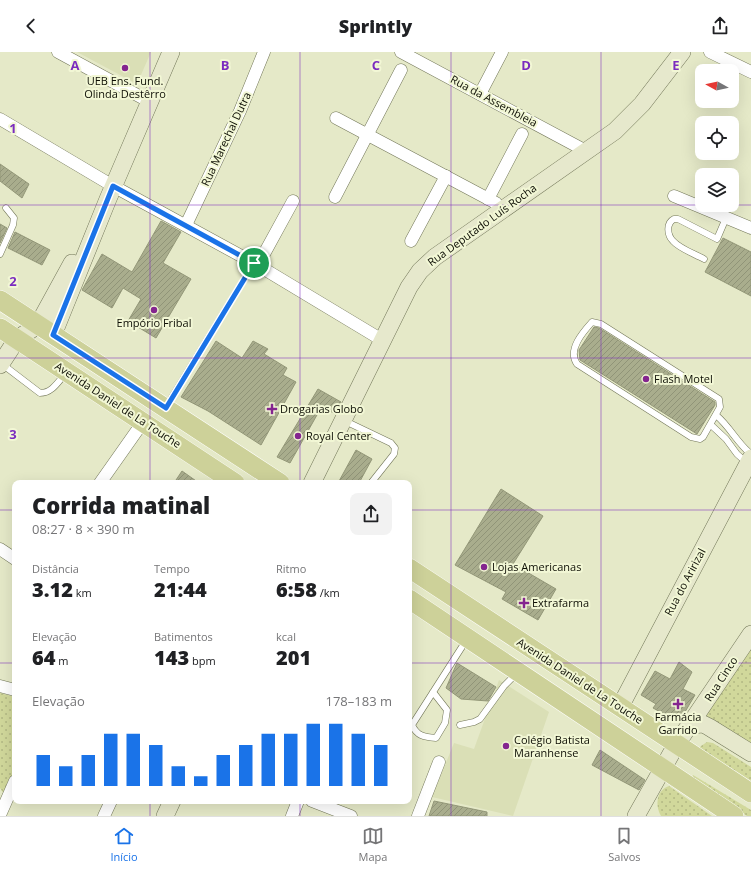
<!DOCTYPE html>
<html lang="pt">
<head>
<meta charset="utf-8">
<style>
  :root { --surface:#fff; --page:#f2f2f2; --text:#202124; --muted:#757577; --line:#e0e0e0; --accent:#1a73e8 }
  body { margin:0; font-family:"Open Sans",sans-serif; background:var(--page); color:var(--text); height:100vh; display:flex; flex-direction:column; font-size:15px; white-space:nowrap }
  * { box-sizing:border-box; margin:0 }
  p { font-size:13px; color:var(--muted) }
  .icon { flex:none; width:22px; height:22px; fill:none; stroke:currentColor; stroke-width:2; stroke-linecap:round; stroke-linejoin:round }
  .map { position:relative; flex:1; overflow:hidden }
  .details { position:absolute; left:12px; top:428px; width:400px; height:324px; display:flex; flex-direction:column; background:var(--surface); border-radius:8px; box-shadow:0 4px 16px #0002 }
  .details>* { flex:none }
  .needle { width:26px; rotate:278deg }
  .controls { position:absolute; left:695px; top:12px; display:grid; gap:8px }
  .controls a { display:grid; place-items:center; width:44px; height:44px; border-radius:8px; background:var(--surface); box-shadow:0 4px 16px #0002; font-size:20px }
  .pin { position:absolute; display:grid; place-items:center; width:34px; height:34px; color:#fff; margin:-17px; border:2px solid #fff; border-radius:50%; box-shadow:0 1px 4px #0007 }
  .round { display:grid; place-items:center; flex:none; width:42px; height:42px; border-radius:8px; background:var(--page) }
  .headline { display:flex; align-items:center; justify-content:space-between; height:68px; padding:0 20px }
  h1 { font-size:22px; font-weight:800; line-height:30px }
  .figures { display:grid; grid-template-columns:repeat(3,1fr); gap:6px; height:68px; padding:4px 20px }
  .figures div { display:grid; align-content:center }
  .figures b { font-size:20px; font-weight:800 }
  .figures small { font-size:11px; font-weight:400 }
  .figures p { font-size:11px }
  .chart { height:112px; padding:8px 20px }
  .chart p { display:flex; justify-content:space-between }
  .chart svg { width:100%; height:72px; margin-top:4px; stroke:var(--accent); stroke-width:6 }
  header { display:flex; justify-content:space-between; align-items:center; height:52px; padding:0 20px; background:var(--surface); font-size:18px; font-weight:800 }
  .dock { display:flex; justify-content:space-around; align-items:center; height:56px; border-top:1px solid var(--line); background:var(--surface); font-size:11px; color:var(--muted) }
  .dock a { display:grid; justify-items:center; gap:2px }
  .dock .active { color:var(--accent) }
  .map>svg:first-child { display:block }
  .built { fill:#dadfb6 }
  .grass { fill:url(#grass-dots) }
  .building { fill:url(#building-hatch); stroke:#939778 }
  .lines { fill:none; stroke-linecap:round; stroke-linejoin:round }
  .lane-casing { stroke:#727658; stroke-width:7 }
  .street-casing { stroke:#727658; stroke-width:13 }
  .secondary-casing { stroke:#727658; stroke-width:18 }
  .primary-casing { stroke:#fff; stroke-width:20 }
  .lane { stroke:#fff; stroke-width:6 }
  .street { stroke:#fff; stroke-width:12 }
  .secondary { stroke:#e6e8cc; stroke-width:17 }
  .primary { stroke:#cdd199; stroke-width:19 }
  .route-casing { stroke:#fff; stroke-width:8 }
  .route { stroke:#1a73e8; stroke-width:5 }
  .grid { fill:none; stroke:#7b2cbf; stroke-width:1; stroke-opacity:0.55 }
  .poi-dot { fill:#84258f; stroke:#f2f7d5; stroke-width:1.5 }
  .labels { text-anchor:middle; stroke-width:4; stroke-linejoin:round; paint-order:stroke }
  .poi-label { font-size:11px; fill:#0e0f05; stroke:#f2f7d5; text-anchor:start }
  .street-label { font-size:11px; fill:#0e0f05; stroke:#f2f7d5 }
  .grid-label { font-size:13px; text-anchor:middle; font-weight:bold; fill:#7b2cbf; stroke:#f2f7d5; stroke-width:4; stroke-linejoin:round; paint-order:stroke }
</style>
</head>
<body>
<header><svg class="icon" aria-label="back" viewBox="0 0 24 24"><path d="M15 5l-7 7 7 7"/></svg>Sprintly<svg class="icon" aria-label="share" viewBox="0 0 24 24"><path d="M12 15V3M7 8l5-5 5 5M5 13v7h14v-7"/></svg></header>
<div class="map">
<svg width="751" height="764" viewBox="0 0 751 764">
  <defs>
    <pattern id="grass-dots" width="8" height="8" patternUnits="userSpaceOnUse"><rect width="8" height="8" fill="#d1d89b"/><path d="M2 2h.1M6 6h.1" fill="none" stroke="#b2b884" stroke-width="1.8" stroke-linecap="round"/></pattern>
    <pattern id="building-hatch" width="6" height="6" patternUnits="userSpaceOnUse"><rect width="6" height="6" fill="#a9ad8d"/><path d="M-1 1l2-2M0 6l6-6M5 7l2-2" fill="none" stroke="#909478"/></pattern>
  </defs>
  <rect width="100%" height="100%" fill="#e5e9c8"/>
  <g class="built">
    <path d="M77 0H151L137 32Z"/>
    <path d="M499 628 549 660 513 764 432 745 454 691 474 697Z"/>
  </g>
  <g class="grass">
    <path d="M751 590V694L705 664Z"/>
    <path d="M0 641 15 645V717L4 742 0 736Z"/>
    <path d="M707 690 713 691 751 715V731L698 698 701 694Z"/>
    <path d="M693 723 751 758V764H747L694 729 692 725Z"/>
    <path d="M669 734 712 764H661C655 754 656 738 669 734Z"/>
  </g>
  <g class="building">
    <path d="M0 112 29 132 22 146 0 129Z"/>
    <path d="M161 169 181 180 163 211 191 227 156 286 128 269 141 247 123 236 112 256 82 238 102 202 132 220Z"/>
    <path d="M0 172 7 176 0 191Z"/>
    <path d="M15 180 50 198 42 213 8 196Z"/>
    <path d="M723 186 751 200V244L705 220Z"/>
    <path d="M594 275 599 276 715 350V353L697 382 580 308 579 298Z"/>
    <path d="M216 289 242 306 253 289 268 297 264 302 287 316 283 323 296 330 261 393 208 359 181 345Z"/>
    <path d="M318 337 341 350 335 362 322 354 290 411 277 405Z"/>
    <path d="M356 398 372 407 359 431H338Z"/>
    <path d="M182 419 199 431H174Z"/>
    <path d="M501 437 543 464 513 512 556 537 538 568 502 547 506 540 455 513Z"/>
    <path d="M679 610 692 620 683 637 695 643 679 670 653 656 656 652 641 643 655 619 670 627Z"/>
    <path d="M457 611 496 635 488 649 461 647 446 636Z"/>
    <path d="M600 698 645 728 639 738 592 713Z"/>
    <path d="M434 749 487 760V764H429Z"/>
  </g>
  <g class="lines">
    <g class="lane-casing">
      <g id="lane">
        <path d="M0 202 13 173 14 166 6 156"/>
        <path d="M704 207C695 202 680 197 673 189 667 183 666 171 674 167H678L717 187 726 166"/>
        <path d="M592 270 601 272 719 347 720 355 703 385 700 387 691 385 577 312C567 298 583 280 592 270Z"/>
        <path d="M2 312 40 341C52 341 58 330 65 322"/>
        <path d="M166 355 254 211"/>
        <path d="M717 364C730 375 738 392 751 402"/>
        <path d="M345 369 391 391 395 396 394 402 371 431"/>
        <path d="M711 373 726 387 737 402 747 411"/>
        <path d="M433 640 447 658 445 671 436 686C424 685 417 684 412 673L467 587"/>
        <path d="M460 673 474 670 480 667 504 634 517 621"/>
      </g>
    </g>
    <g class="street-casing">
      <g id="street">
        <path d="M58 0 150 50"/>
        <path d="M401 0 586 99"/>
        <path d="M710 0 751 20"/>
        <path d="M480 42 502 0"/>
        <path d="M336 66 496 151 500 157"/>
        <path d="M0 67 113 134 254 211 382 288"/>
        <path d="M674 144 751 176"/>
        <path d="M335 145 401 18"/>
        <path d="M488 147 522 82"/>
        <path d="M186 173 240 59 264 0"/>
        <path d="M411 189 446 124"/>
        <path d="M258 213 293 149"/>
        <path d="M100 431 143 370"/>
        <path d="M0 497 15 507"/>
        <path d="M0 634 15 638"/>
        <path d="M312 749 351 764"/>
        <path d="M0 763 15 729"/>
        <path d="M104 764 111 749"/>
        <path d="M292 764 298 749"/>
        <path d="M418 764 439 710"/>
      </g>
    </g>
    <g class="secondary-casing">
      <g id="secondary">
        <path d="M53 283 108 147 171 0"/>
        <path d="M0 313 17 287 38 273 72 211"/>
        <path d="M312 431 409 235 420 219 435 205 615 79 642 52 682 0"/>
        <path d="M620 655 751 406"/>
        <path d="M691 673 703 672 709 675 751 701"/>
        <path d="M165 764 172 749"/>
        <path d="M636 764 676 693 751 582"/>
      </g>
    </g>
    <g class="primary-casing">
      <g id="primary">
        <path d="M0 248 280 431"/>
        <path d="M0 276 235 431"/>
        <path d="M409 516 751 741"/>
        <path d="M409 547 734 764"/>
      </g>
    </g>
    <use href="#lane" class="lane"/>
    <use href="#street" class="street"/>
    <use href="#secondary" class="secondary"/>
    <use href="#primary" class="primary"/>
  </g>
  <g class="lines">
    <g class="route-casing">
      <path id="route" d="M113 134 254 211 166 356 53 283Z"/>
    </g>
    <use href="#route" class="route"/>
  </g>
  <path class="grid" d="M150 0V431M300 0V431M451 0V764M601 0V764M0 153H702M732 153H751M0 306H751M0 458H15M409 458H751M0 611H15M409 611H751M150 749V764M300 749V764"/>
  <g class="poi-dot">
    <circle cx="125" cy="16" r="4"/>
    <circle cx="154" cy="258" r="4"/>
    <circle cx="646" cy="327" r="4"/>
    <path d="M270 351h4v4h4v4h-4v4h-4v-4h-4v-4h4z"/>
    <circle cx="298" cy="384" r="4"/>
    <circle cx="484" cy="515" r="4"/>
    <path d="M522 545h4v4h4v4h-4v4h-4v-4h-4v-4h4z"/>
    <path d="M676 646h4v4h4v4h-4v4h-4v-4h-4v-4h4z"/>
    <circle cx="506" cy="694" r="4"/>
  </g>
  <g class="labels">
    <g class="poi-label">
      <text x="125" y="33" text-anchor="middle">UEB Ens. Fund.<tspan x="125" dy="13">Olinda Destêrro</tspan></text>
      <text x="154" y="275" text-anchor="middle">Empório Fribal</text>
      <text x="654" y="331">Flash Motel</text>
      <text x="280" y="361">Drogarias Globo</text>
      <text x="306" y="388">Royal Center</text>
      <text x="492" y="519">Lojas Americanas</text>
      <text x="532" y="555">Extrafarma</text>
      <text x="678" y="669" text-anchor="middle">Farmácia<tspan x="678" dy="13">Garrido</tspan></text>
      <text x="514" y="692">Colégio Batista<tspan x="514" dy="13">Maranhense</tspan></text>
    </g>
    <g class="street-label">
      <text transform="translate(494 49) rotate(28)" y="4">Rua da Assembleia</text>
      <text transform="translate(226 87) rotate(-65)" y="4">Rua Marechal Dutra</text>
      <text transform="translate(482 173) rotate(-36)" y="4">Rua Deputado Luís Rocha</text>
      <text transform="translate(118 353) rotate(33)" y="4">Avenida Daniel de La Touche</text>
      <text transform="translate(685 530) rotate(-62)" y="4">Rua do Aririzal</text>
      <text transform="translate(721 627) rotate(-57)" y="4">Rua Cinco</text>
      <text transform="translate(580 629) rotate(33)" y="4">Avenida Daniel de La Touche</text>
    </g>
  </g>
  <g class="grid-label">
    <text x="75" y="18">A</text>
    <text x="225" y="18">B</text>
    <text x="376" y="18">C</text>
    <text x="526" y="18">D</text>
    <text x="676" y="18">E</text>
    <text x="13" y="81">1</text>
    <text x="13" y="234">2</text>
    <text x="13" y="387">3</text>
  </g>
</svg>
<div class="controls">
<a><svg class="needle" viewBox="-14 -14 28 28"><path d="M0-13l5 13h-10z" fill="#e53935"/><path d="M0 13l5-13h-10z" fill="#757577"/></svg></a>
<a><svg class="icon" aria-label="locate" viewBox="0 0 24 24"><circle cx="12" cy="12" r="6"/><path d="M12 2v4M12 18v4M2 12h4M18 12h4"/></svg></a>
<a><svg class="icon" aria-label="layers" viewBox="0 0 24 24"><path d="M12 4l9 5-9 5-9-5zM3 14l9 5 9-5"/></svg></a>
</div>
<div class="pin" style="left:254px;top:211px;background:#1e9e55"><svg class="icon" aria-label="arrive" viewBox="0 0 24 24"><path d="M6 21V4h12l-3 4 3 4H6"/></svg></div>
<section class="details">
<div class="headline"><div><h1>Corrida matinal</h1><p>08:27 · 8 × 390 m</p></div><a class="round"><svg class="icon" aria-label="share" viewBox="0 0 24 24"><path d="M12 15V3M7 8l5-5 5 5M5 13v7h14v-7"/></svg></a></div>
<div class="figures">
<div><p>Distância</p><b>3.12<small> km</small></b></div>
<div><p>Tempo</p><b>21:44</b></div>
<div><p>Ritmo</p><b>6:58<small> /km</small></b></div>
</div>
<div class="figures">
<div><p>Elevação</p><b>64<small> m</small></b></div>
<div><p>Batimentos</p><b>143<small> bpm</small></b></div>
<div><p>kcal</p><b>201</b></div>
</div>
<div class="chart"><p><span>Elevação</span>178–183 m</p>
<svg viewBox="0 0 160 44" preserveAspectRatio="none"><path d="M5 44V25M15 44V32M25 44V25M35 44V12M45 44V12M55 44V19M65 44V32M75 44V38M85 44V25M95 44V19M105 44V12M115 44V12M125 44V6M135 44V6M145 44V12M155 44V19"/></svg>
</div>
</section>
</div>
<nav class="dock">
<a class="active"><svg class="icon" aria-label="home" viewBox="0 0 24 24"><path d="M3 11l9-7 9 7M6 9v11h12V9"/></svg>Início</a>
<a><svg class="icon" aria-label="map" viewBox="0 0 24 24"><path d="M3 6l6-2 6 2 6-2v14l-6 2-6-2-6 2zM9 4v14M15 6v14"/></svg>Mapa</a>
<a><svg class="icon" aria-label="saved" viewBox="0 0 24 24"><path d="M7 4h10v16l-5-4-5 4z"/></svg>Salvos</a>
</nav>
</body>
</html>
